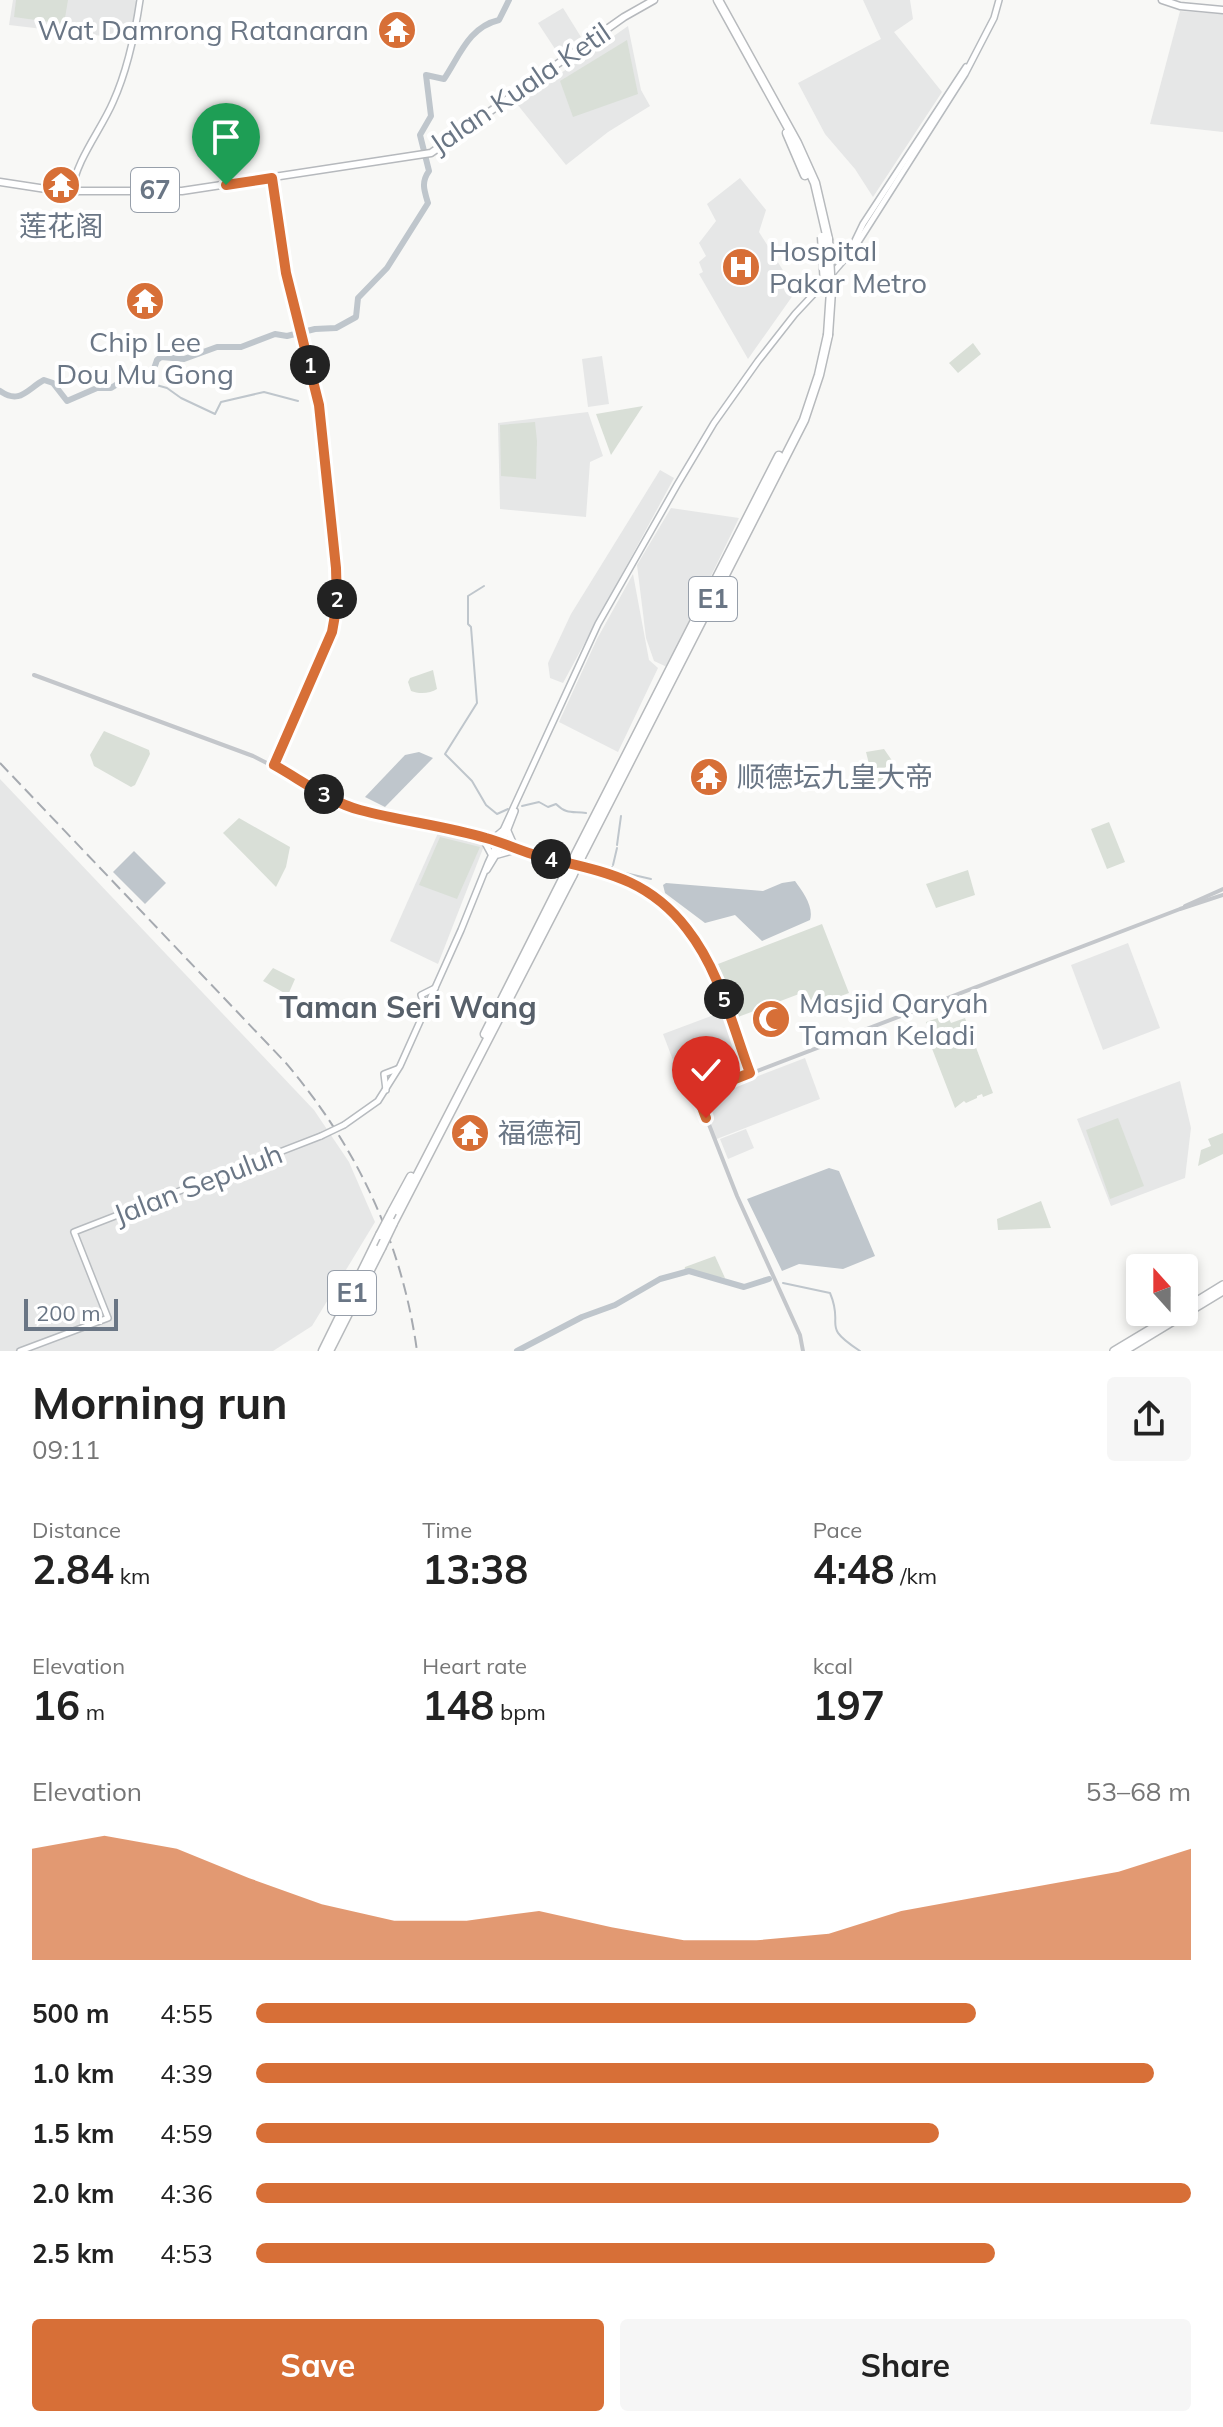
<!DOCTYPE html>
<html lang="en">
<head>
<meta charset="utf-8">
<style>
  :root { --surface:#fff; --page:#f6f6f6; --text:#222; --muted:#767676; --accent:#d76f37 }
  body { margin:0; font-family:Mulish,"Noto Sans SC",sans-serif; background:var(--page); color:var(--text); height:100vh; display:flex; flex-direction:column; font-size:30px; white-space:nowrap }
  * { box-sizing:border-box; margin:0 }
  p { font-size:26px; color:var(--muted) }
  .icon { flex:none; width:44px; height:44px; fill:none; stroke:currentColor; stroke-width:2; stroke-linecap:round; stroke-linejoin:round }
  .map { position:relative; height:1351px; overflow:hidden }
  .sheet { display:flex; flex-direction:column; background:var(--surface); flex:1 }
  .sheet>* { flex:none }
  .needle { width:52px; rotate:339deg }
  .fabs { position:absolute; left:1126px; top:1254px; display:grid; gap:16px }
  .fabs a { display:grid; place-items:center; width:72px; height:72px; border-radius:8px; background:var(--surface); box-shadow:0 4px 12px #0003; font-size:40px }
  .scale { position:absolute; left:24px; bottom:20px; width:94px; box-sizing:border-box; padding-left:8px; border:4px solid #6a7685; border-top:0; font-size:22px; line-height:28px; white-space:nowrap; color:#6a7685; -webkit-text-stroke:6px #fff; paint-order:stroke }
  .pin { position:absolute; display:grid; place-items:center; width:68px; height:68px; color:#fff; margin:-82px -34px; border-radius:50% 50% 50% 0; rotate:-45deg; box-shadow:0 0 8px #0007 }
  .pin .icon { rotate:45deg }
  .km { position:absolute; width:40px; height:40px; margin:-20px; border-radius:50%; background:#222; color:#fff; font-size:22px; line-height:40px; text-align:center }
  .round { display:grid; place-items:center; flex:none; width:84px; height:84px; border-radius:8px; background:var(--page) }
  .summary { display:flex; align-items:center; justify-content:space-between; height:136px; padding:0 32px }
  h1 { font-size:44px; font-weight:700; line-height:60px }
  .stats { display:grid; grid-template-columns:repeat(3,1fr); gap:12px; height:136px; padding:8px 32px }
  .stats div { display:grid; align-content:center }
  .stats b { font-size:40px; font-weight:700 }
  .stats small { font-size:22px; font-weight:400 }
  .stats p { font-size:22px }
  .chart { height:224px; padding:16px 32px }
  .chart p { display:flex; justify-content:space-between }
  .chart svg { width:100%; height:144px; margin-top:8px; fill:var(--accent); opacity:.7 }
  .button { display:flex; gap:16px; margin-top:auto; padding:16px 32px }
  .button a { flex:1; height:92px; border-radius:8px; background:var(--accent); color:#fff; font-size:32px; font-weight:700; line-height:92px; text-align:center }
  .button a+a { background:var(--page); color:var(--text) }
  ul { padding:0 32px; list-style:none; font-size:26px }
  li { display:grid; grid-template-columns:128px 96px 1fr; align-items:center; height:60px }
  li i { height:20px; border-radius:10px; background:var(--accent) }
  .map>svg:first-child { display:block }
  .built { fill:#e6e7e7 }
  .green { fill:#d9dfd7 }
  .water { fill:#bfc6cc }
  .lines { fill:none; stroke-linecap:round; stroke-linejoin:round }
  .stream { stroke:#bfc6cc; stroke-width:2 }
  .river { stroke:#bfc6cc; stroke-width:6 }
  .secondary-casing { stroke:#b7bbbf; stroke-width:8 }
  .primary-casing { stroke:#b6b9bd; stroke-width:9 }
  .trunk-casing { stroke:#b7babd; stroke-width:10 }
  .motorway-casing { stroke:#b7babd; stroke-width:11 }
  .tertiary { stroke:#c4c7cb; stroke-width:4 }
  .secondary { stroke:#fff; stroke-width:5 }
  .primary { stroke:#fff; stroke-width:6 }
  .trunk { stroke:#fff; stroke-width:7 }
  .motorway { stroke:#fff; stroke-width:8 }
  .rail { stroke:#a6aab0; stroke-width:2; stroke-dasharray:12 6; stroke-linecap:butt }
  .secondary-bridge-casing { stroke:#b7bbbf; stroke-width:8; stroke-linecap:butt }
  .motorway-bridge-casing { stroke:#b7babd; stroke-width:11; stroke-linecap:butt }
  .secondary-bridge { stroke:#fff; stroke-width:5 }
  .motorway-bridge { stroke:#fff; stroke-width:8 }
  .route-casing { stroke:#fff; stroke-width:16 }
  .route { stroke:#d76f37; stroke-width:10 }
  .labels { text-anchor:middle; stroke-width:8; stroke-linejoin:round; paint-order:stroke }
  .shield { fill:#fff; stroke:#979faa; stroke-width:2 }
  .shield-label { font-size:26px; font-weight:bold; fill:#6a7685 }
  .poi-label { font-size:28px; fill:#6a7685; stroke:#fff; text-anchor:start }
  .street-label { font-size:28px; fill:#6a7685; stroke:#fff }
  .neighbourhood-label { font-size:30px; font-weight:bold; fill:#57606a; stroke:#fff }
</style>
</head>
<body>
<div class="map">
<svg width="1223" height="1351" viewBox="0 0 1223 1351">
  <rect width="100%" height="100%" fill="#f8f8f6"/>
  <g class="built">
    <path d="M13 0H134L138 1 128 39 9 25Z"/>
    <path d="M863 0H910L913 19 894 32 942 92 873 197 855 169 825 134 798 83 881 39Z"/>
    <path d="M563 8 581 37 557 52 538 23Z"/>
    <path d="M1180 11 1223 14V132L1150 124Z"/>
    <path d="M628 26 641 90 650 106 608 132 566 165 517 104Z"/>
    <path d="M740 178 766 210 759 232 796 291 748 359 699 274 703 272 699 262 706 256 699 243 716 221 707 204Z"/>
    <path d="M602 356 609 404 588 407 582 359Z"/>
    <path d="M588 412 603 456 590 462 586 517 500 509 498 423Z"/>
    <path d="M660 470 674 478 563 683 550 678 548 663 571 614Z"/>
    <path d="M671 508 739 518 667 667 654 661 646 638 637 565Z"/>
    <path d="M633 574 649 660 658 668 618 752 559 722 597 639Z"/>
    <path d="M0 779 314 1110 349 1162 375 1222 312 1326 273 1351H0Z"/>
    <path d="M438 833 484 846 438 964 390 941Z"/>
    <path d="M1128 943 1160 1028 1103 1050 1071 965Z"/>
    <path d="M722 1012 742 1067 684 1089 663 1034Z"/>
    <path d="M805 1058 820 1099 714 1140 698 1099Z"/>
    <path d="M1180 1081 1191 1128 1185 1178 1111 1206 1077 1119Z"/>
    <path d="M746 1129 754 1148 728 1159 720 1139Z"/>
  </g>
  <g class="green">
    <path d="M16 0H68L64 24 14 17Z"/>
    <path d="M627 40 638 94 573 117 560 81Z"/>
    <path d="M973 343 981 354 958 373 949 363Z"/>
    <path d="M643 406 611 455 596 414Z"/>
    <path d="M535 422 537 441 536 479 501 476 500 425Z"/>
    <path d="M433 670 437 689C430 694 418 694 411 691L408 682 410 678Z"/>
    <path d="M104 731 149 750 150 754 135 785 131 787 94 766 90 755Z"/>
    <path d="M884 749 893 762 883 769 885 778 874 784 866 752Z"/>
    <path d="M239 818 290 847 286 867 276 887 223 833Z"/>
    <path d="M1109 822 1125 862 1107 869 1091 829Z"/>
    <path d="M440 837 480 847 457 899 419 885Z"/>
    <path d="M968 870 975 895 936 908 926 884Z"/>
    <path d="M822 924 849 993 805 1009 799 994 738 1017 718 964Z"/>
    <path d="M273 968 295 979 288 995 263 981Z"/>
    <path d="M947 1015 951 1023 965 1018 993 1093 983 1097 982 1094 977 1096V1098L966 1103 964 1101 955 1108 926 1033 929 1031 926 1022Z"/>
    <path d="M1118 1118 1144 1186 1110 1199 1086 1130Z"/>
    <path d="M1223 1133V1154L1198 1166 1201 1150 1211 1146 1208 1139Z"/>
    <path d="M1041 1201 1051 1228 998 1230 997 1219Z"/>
    <path d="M715 1256 725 1278 684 1272 685 1267Z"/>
  </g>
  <g class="water">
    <path d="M419 752 433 758 385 807 365 797 405 755Z"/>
    <path d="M134 851 166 883 145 904 113 872Z"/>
    <path d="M795 881C803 892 814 907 810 920L762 941 735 915 705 923 665 893 663 885 666 883 763 891 782 883Z"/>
    <path d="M829 1168 839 1171 875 1256 843 1269 799 1264 782 1271 747 1199Z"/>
  </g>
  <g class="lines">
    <g class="stream">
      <path d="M149 383 167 388 181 398 215 414 221 402 264 392 298 401"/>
      <path d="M484 586 468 596V624L471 627 477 703 445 754 472 781 486 805 497 814 508 809"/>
      <path d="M522 806 539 802 548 807 556 804C567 815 573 811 586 813"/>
      <path d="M617 845 621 816"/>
      <path d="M613 865 617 848"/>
      <path d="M612 867V870L651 879"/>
      <path d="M783 1283 830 1293C845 1328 819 1324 860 1351"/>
    </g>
    <g class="river">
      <path d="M0 391C20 405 27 389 44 380L53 383 67 401 97 388H111L127 378H135L149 383 157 360 161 357 184 359 217 347H241L275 334 287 336 315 329 336 328 356 317 358 298 387 268 428 203C424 190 421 182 429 171L420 135 431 116 426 75 444 79C460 55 469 27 499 20L509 0"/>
      <path d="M517 1351 582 1317 615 1305 660 1279 689 1271 744 1287 769 1279"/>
    </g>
    <g class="secondary-casing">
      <g id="secondary">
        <path d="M72 191C76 160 101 130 113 102 128 69 135 34 140 0"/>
        <path d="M850 251 863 224 966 67"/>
        <path d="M831 275 855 247 965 74 994 18 999 0"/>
        <path d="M508 831 515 847"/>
        <path d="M486 838 496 836 502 831"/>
        <path d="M484 841 491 854"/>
        <path d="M498 855 512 851"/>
        <path d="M487 870 501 847 515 811"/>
        <path d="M425 1007 421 995 435 988"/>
        <path d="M386 1090 384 1074 397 1069"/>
        <path d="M344 1125 378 1101 400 1066 461 930 488 863 598 624 677 485 714 423 758 361 795 314 824 283"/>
        <path d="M20 1351 108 1318 74 1232 321 1136"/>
      </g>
    </g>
    <g class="primary-casing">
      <g id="primary">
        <path d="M1162 0 1180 6 1223 10"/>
        <path d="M0 182 59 191H182L431 153 624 17 654 0"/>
      </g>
    </g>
    <g class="trunk-casing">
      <g id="trunk">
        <path d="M1184 1309 1223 1285"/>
        <path d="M1114 1351 1179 1312"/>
        <path d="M1124 1351 1223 1291"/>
      </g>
    </g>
    <g class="motorway-casing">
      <g id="motorway">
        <path d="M718 0 797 143 815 183 828 239"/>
        <path d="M787 133 805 175"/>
        <path d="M576 854 779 456"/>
        <path d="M581 857 804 420 819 375 828 335"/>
        <path d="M485 1034 566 873"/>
        <path d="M392 1212 411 1177"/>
        <path d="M393 1223 572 876"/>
        <path d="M323 1351 380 1235"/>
        <path d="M329 1351 381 1248"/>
      </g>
    </g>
    <g class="tertiary">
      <path d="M272 178 286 273 319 405 336 568 337 604 332 632 274 765"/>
      <path d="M34 675 253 756 359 810 480 836 527 852 604 870 632 882 655 898 677 917 704 955 744 1052 750 1073"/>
      <path d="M473 836 522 852"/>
      <path d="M1185 906 1223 889"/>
      <path d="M745 1053 755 1072"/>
      <path d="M803 1351 800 1335 737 1196 697 1094 1180 909 1223 895"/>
    </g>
    <use href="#secondary" class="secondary"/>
    <use href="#primary" class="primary"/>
    <use href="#trunk" class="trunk"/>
    <use href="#motorway" class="motorway"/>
    <path class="rail" d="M0 763 285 1062C356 1145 402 1242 417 1351"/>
    <g class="secondary-bridge-casing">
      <path id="secondary-bridge" d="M321 1136 344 1125"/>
    </g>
    <g class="motorway-bridge-casing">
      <g id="motorway-bridge">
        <path d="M822 237 825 285"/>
        <path d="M828 239 831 291 828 335"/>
        <path d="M566 873 576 854"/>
        <path d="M572 876 581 857"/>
        <path d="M380 1235 392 1212"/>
        <path d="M381 1248 393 1223"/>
      </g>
    </g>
    <use href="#secondary-bridge" class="secondary-bridge"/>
    <use href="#motorway-bridge" class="motorway-bridge"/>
  </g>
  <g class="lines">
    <g class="route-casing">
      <path id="route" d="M226 185 272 178 286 273 319 405 336 568 337 604 332 632 274 765C301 780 330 802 360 810 401 821 445 826 486 838 501 842 516 849 532 854 594 871 644 873 687 929 720 971 732 1025 750 1073L697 1094 706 1118"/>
    </g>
    <use href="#route" class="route"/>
  </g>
  <defs>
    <g id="temple-disc" transform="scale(2)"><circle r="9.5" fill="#d76f37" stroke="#fff"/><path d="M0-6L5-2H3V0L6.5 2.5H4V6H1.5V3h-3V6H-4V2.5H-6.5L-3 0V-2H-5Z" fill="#fff"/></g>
    <g id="hospital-disc" transform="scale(2)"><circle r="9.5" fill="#d76f37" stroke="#fff"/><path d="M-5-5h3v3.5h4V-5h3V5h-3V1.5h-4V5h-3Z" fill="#fff"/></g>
    <g id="mosque-disc" transform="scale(2)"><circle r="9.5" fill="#d76f37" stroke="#fff"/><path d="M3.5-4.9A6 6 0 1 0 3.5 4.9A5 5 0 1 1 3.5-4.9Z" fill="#fff"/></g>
  </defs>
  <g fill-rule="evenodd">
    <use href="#temple-disc" x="397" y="30"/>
    <use href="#temple-disc" x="61" y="185"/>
    <use href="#hospital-disc" x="741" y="267"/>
    <use href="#temple-disc" x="145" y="301"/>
    <use href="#temple-disc" x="709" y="777"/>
    <use href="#mosque-disc" x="771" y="1019"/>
    <use href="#temple-disc" x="470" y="1133"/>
  </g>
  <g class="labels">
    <g class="shield">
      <rect x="131" y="168" width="48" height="44" rx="6"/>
      <rect x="689" y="577" width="48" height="44" rx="6"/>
      <rect x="328" y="1271" width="48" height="44" rx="6"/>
    </g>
    <g class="shield-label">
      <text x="155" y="199">67</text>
      <text x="713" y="608">E1</text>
      <text x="352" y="1302">E1</text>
    </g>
    <g class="poi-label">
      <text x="369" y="40" text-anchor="end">Wat Damrong Ratanaran</text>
      <text x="61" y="236" text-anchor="middle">莲花阁</text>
      <text x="769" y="261">Hospital<tspan x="769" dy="32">Pakar Metro</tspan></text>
      <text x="145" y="352" text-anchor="middle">Chip Lee<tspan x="145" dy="32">Dou Mu Gong</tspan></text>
      <text x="737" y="787">顺德坛九皇大帝</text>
      <text x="799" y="1013">Masjid Qaryah<tspan x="799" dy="32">Taman Keladi</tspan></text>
      <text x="498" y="1143">福德祠</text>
    </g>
    <g class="street-label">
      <text transform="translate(520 88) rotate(-34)" y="10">Jalan Kuala Ketil</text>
      <text transform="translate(198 1184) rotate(-21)" y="10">Jalan Sepuluh</text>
    </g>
    <g class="neighbourhood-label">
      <text x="408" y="1018">Taman Seri Wang</text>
    </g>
  </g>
</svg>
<div class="fabs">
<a><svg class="needle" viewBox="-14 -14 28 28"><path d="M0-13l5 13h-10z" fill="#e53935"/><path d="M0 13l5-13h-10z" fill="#767676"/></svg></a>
</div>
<div class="scale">200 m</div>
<div class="pin" style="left:226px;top:185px;background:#1e9e55"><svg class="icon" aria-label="arrive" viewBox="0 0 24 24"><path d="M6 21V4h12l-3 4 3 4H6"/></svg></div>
<div class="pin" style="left:706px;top:1118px;background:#d93025"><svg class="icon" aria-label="check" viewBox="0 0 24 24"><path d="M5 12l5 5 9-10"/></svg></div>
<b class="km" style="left:310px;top:365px">1</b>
<b class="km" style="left:337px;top:599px">2</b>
<b class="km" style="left:324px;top:794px">3</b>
<b class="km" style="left:551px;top:859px">4</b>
<b class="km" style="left:724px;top:999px">5</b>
</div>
<section class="sheet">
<div class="summary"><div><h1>Morning run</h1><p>09:11</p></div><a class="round"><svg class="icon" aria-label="share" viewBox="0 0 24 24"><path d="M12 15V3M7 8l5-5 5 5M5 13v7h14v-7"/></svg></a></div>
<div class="stats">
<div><p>Distance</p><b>2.84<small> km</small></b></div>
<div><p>Time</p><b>13:38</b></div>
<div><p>Pace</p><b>4:48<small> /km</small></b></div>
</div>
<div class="stats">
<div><p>Elevation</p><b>16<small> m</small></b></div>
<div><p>Heart rate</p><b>148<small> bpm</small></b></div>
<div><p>kcal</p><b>197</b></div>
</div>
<div class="chart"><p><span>Elevation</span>53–68 m</p>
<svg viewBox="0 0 160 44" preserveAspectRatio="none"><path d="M0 44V10L10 6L20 10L30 19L40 27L50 32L60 32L70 29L80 34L90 38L100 38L110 36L120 29L130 25L140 21L150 17L160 10V44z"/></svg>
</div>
<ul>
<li><b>500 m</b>4:55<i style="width:77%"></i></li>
<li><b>1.0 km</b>4:39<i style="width:96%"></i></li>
<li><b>1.5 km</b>4:59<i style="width:73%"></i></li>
<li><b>2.0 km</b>4:36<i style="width:100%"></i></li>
<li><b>2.5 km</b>4:53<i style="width:79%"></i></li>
</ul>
<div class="button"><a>Save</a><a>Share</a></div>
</section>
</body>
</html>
